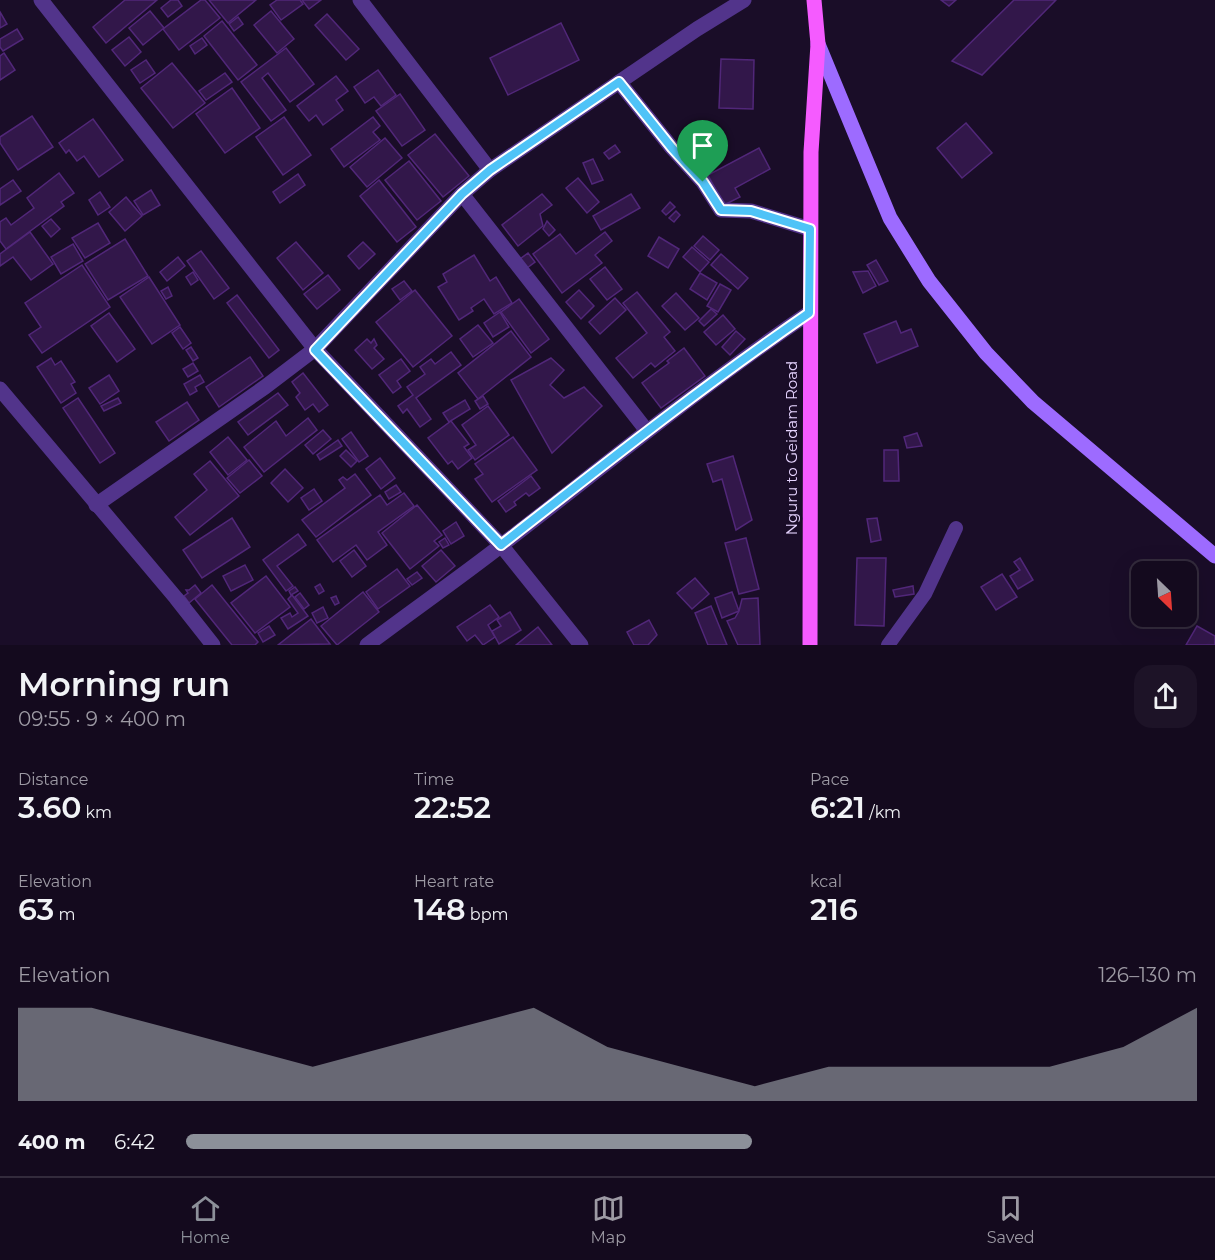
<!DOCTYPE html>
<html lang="en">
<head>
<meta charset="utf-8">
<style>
  :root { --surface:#140a1e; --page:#1d1327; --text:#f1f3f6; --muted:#9d9aa4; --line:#332b3c; --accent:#8c9099 }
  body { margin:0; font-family:Montserrat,sans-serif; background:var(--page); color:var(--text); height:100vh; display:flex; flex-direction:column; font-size:22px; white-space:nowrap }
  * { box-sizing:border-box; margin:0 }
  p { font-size:20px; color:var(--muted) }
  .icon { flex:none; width:33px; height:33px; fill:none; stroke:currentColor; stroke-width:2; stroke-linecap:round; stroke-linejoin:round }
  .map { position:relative; height:645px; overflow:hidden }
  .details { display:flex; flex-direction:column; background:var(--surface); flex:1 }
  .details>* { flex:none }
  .needle { width:39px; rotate:155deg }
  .fabs { position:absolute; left:1131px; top:561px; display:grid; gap:12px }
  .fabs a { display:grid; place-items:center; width:66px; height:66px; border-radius:12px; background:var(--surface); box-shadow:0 6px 24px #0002,0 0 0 2px var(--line); font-size:30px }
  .pin { position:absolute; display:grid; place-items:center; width:51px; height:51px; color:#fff; margin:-62px -26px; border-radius:50% 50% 50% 0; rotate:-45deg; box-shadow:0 0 6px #0007 }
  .pin .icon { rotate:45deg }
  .round { display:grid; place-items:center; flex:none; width:63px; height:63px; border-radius:18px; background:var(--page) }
  .summary { display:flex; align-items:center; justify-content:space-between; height:102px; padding:0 18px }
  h1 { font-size:33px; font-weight:600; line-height:45px }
  .figures { display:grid; grid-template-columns:repeat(3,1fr); gap:9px; height:102px; padding:6px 18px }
  .figures div { display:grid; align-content:center }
  .figures b { font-size:30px; font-weight:600 }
  .figures small { font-size:16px; font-weight:400 }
  .figures p { font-size:16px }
  .chart { height:168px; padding:12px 18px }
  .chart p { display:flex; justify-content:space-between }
  .chart svg { width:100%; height:108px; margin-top:6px; fill:var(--accent); opacity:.7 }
  ul { padding:0 18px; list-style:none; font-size:20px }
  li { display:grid; grid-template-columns:96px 72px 1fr; align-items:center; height:45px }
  li i { height:15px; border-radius:8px; background:var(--accent) }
  .dock { display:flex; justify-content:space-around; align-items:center; height:84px; border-top:2px solid var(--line); background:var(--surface); font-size:16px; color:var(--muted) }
  .dock a { display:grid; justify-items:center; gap:3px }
  .dock .selected { color:var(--accent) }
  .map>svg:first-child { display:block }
  .building { fill:#32174a; stroke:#512779; stroke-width:1.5 }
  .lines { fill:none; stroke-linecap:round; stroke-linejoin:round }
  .service { stroke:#52348b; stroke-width:14 }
  .minor { stroke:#52348b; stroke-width:15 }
  .secondary { stroke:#9d6bff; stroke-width:15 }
  .primary { stroke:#f55bff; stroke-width:15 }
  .route-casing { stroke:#fff; stroke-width:12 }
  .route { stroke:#4fc3f7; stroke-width:8 }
  .labels { text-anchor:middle; stroke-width:4.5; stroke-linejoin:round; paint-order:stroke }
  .street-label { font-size:15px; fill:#e6d4ff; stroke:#1a0d28 }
</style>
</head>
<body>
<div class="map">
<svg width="1215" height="645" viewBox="0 0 1215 645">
  <rect width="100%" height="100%" fill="#1a0d28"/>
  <g class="building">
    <path d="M125 0H157L106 43 93 27Z"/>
    <path d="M171 0H178L182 6 168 17 161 8Z"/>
    <path d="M201 0H205L220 18 179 50 163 29Z"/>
    <path d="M209 0H256L228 23Z"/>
    <path d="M277 0H300L303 4 281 20 270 5Z"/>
    <path d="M302 0H321L309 9Z"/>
    <path d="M941 0H956L949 6Z"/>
    <path d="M1014 0H1056L982 75 952 61Z"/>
    <path d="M150 11 164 28 143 45 129 28Z"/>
    <path d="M271 11 294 39 277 53 254 25Z"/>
    <path d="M0 12 7 24 0 28Z"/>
    <path d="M327 14 359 49 346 60 315 25Z"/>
    <path d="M238 17 243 24 234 31 229 24Z"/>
    <path d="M222 21 257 65 238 80 204 36Z"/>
    <path d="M561 23 579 60 508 95 490 58Z"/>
    <path d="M17 29 23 39 3 51 0 47V39Z"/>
    <path d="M129 37 141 52 125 66 112 50Z"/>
    <path d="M202 38 207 45 195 54 190 46Z"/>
    <path d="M286 48 314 84 290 102 268 73 262 78 286 110 271 121 241 82Z"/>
    <path d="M4 53 15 70 0 80V56Z"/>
    <path d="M721 59 754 60 753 109 719 108Z"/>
    <path d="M146 60 155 73 140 83 131 70Z"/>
    <path d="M172 63 205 103 173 128 141 88Z"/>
    <path d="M378 70 396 95 381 106 374 97 365 103 354 87Z"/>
    <path d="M225 73 232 82 206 100 199 91Z"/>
    <path d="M336 76 348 91 336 100 343 110 323 125 316 115 309 121 297 106Z"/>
    <path d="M232 88 260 128 225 153 196 114Z"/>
    <path d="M400 94 425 130 402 146 376 111Z"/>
    <path d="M32 116 53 147 18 170 0 143V137Z"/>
    <path d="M284 117 311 155 283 175 256 137Z"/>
    <path d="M373 117 380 126 373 132 380 140 344 167 331 149Z"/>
    <path d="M93 119 123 160 99 177 84 156 77 161 69 150 66 153 59 143Z"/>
    <path d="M966 123 992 153 962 178 937 148Z"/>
    <path d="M435 134 469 176 443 197 408 155Z"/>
    <path d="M385 138 402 158 367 187 350 167Z"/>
    <path d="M615 145 620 152 609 159 604 153Z"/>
    <path d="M759 148 770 169 735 188 740 197 724 205 708 175Z"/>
    <path d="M593 159 603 180 592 184 583 163Z"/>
    <path d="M409 161 441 201 417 220 385 180Z"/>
    <path d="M59 173 74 193 61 202 64 206 6 249 0 241V222L6 218 11 225 34 208 27 198Z"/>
    <path d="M298 174 305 185 280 203 273 192Z"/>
    <path d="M578 178 599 202 587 213 566 188Z"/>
    <path d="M13 180 21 191 0 205V189Z"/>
    <path d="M379 180 416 227 397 242 360 196Z"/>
    <path d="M151 190 160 205 143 215 134 201Z"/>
    <path d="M100 192 110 207 98 215 89 200Z"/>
    <path d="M542 194 552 205 540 214 543 226 518 246 502 225Z"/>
    <path d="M631 194 640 208 601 230 593 216Z"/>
    <path d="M126 197 142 216 125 231 109 212Z"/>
    <path d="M670 202 675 207 666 215 662 211Z"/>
    <path d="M676 211 680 215 674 222 669 218Z"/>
    <path d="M51 219 60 229 51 237 42 226Z"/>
    <path d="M547 221 555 230 549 236 543 229Z"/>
    <path d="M98 223 110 243 85 258 72 238Z"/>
    <path d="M30 232 53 264 31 280 13 257 0 266V254Z"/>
    <path d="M605 232 612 241 595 255 602 263 562 293 533 254 560 234 576 254Z"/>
    <path d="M703 236 719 250 710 260 694 246Z"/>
    <path d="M659 237 679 249 668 268 648 256Z"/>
    <path d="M125 239 148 276 108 300 85 264Z"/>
    <path d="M296 242 323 273 303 290 277 258Z"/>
    <path d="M363 242 375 254 359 269 348 256Z"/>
    <path d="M73 244 83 261 61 274 51 257Z"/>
    <path d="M692 247 709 262 700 272 683 257Z"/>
    <path d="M201 251 229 288 214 299 187 261Z"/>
    <path d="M528 253 535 262 527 268 520 259Z"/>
    <path d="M721 254 748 278 738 289 711 265Z"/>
    <path d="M474 255 490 281 496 277 512 303 494 314 484 299 471 308 473 311 459 320 438 287 447 282 443 274Z"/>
    <path d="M178 257 185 266 167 281 160 272Z"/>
    <path d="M876 260 888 281 879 285 867 265Z"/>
    <path d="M82 265 110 307 42 353 29 335 41 327 25 303Z"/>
    <path d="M605 267 622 289 607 300 590 279Z"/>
    <path d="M868 271 876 286 863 293 853 272Z"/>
    <path d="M193 272 198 280 191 285 186 277Z"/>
    <path d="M700 273 717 283 707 300 690 289Z"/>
    <path d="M328 275 340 290 317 309 304 294Z"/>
    <path d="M149 277 180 325 152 344 120 297Z"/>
    <path d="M404 281 412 291 400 300 392 289Z"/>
    <path d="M720 284 731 290 718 312 707 306Z"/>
    <path d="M168 287 172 296 166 299 161 291Z"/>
    <path d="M415 290 452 336 413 367 376 322Z"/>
    <path d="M579 290 594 306 581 319 566 302Z"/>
    <path d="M637 292 670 332 664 337 675 351 655 367 651 363 633 378 616 358 647 333 623 303Z"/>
    <path d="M676 293 699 318 685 330 662 306Z"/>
    <path d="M237 295 279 350 269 358 227 303Z"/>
    <path d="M615 298 626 310 600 334 589 322Z"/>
    <path d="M519 299 549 339 531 353 501 312Z"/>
    <path d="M711 309 717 314 704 326 699 321Z"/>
    <path d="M500 312 509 327 493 337 484 323Z"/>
    <path d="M109 313 135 349 117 362 91 326Z"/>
    <path d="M723 315 735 329 716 345 704 332Z"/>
    <path d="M896 321 901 333 911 329 918 346 877 363 864 334Z"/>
    <path d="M478 325 493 343 473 357 460 339Z"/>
    <path d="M180 327 191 343 183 349 172 333Z"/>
    <path d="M511 331 531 357 478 399 458 373Z"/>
    <path d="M736 331 745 339 730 355 722 347Z"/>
    <path d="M367 339 371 343 374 339 377 345 374 348 384 359 372 369 355 350Z"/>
    <path d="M191 347 198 358 193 361 186 350Z"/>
    <path d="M684 348 705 376 661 408 642 383 669 363 667 361Z"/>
    <path d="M451 352 461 365 416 398 431 419 420 427 407 409 403 413 398 406 413 395 407 387 425 374 420 367 431 359 435 364Z"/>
    <path d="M250 357 263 376 219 407 206 387Z"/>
    <path d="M51 358 55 365 61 361 75 382 71 384 76 393 61 403 37 367Z"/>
    <path d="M551 358 564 370 550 385 564 398 584 387 602 406 552 453 511 380Z"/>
    <path d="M401 359 410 371 397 381 401 387 393 393 379 375Z"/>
    <path d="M193 363 198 371 188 377 183 369Z"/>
    <path d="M303 373 328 405 319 412 313 404 305 410 296 397 300 393 292 382Z"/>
    <path d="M109 375 119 391 100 404 89 388Z"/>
    <path d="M200 375 204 382 195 387 197 391 190 395 184 384Z"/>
    <path d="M278 393 288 405 248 435 238 422Z"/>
    <path d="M483 396 488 404 480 409 475 401Z"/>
    <path d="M78 398 115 453 100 463 63 408Z"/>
    <path d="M118 398 121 403 104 411 101 406Z"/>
    <path d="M465 400 470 409 449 422 443 413Z"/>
    <path d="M187 402 199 420 169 441 156 422Z"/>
    <path d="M488 406 509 435 475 460 468 450 476 445 462 425Z"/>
    <path d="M308 418 317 430 264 472 244 447 276 421 286 436Z"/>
    <path d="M451 421 469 444 464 447 472 458 458 469 452 461 448 464 428 438Z"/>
    <path d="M323 430 331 439 313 454 305 445Z"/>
    <path d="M351 432 368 456 359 462 342 439Z"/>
    <path d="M917 433 922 446 907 448 904 437Z"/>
    <path d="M228 437 247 460 228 475 210 452Z"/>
    <path d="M513 437 537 470 492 502 475 479 483 474 475 464Z"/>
    <path d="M338 440 342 446 320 460 317 455Z"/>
    <path d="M346 450 357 461 351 467 340 456Z"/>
    <path d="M884 450H898L899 481H884Z"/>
    <path d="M733 456 752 520 736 530 722 479 713 482 707 464Z"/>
    <path d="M380 458 395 478 381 489 366 469Z"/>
    <path d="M249 460 262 476 240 493 227 478Z"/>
    <path d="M210 461 239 496 190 535 175 517 207 490 194 474Z"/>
    <path d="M285 469 303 488 288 502 271 483Z"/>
    <path d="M355 474 371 495 316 537 302 520 345 488 339 480 343 477 347 480Z"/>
    <path d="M531 476 540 488 529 496 526 493 514 502 516 505 506 512 498 501Z"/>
    <path d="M396 485 401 492 389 499 385 492Z"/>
    <path d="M314 489 322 501 309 510 301 498Z"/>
    <path d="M404 493 414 506 378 532 387 545 367 560 356 545 333 562 317 540 380 495 387 505Z"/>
    <path d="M417 505 442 535 434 541 439 546 410 569 382 533Z"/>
    <path d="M232 518 250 547 202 578 183 550Z"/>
    <path d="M877 518 881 540 871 542 867 519Z"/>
    <path d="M456 522 464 536 451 544 443 531Z"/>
    <path d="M298 534 306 545 277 566 293 586 286 591 263 560Z"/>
    <path d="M445 538 449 545 443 548 439 542Z"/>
    <path d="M746 538 759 589 739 594 725 543Z"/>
    <path d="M354 550 366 566 352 577 340 561Z"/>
    <path d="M441 550 455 566 436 582 422 566Z"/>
    <path d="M857 558H886L884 626 855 625Z"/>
    <path d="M1020 558 1033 580 1018 589 1010 576 1020 570 1014 562Z"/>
    <path d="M245 565 253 580 231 591 223 576Z"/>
    <path d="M397 569 410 586 378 609 366 592Z"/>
    <path d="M417 572 422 578 412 585 407 579Z"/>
    <path d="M1002 574 1017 597 996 610 981 587Z"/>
    <path d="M266 576 290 607 255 633 231 603Z"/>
    <path d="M695 578 709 594 692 609 677 593Z"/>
    <path d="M320 584 324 591 319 594 315 587Z"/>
    <path d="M195 585 201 593 189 603 184 596 188 593 186 590H189Z"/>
    <path d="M212 585 258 642 255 645H232L195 599Z"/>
    <path d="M913 586 914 594 895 597 893 590Z"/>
    <path d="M295 587 298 591 291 595 289 591Z"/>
    <path d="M363 592 379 612 337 645 321 626Z"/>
    <path d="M732 592 739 611 722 618 715 598Z"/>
    <path d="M300 593 309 605 304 609 295 597Z"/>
    <path d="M292 595 308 616 288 629 281 618 290 613 292 617 298 613 288 599Z"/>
    <path d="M336 596 339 603 335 605 331 598Z"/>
    <path d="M758 598 760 645H738L727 621 735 618 739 611 742 599Z"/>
    <path d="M490 605 499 617 488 625 495 637 483 645 475 635 467 641 457 627Z"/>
    <path d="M711 606 727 645H708L695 613Z"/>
    <path d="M323 607 328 618 317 623 312 613Z"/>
    <path d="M510 612 521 630 499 644 492 631 501 626 497 620Z"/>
    <path d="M311 619 330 644 278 645Z"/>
    <path d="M649 620 657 635 648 645H634L627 632Z"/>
    <path d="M269 626 275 635 263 642 258 633Z"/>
    <path d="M1197 626 1215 636V645H1186Z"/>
    <path d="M538 627 552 645H516Z"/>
  </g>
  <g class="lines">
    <path class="service" d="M888 645 925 594 956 528"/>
    <g class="minor">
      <path d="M41 0 315 349 501 545 581 645"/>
      <path d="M360 0 490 170"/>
      <path d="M619 82 672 148 703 182 721 210 751 211 810 229"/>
      <path d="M462 194 647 431"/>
      <path d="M0 389 176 598 213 645"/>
      <path d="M96 505 265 387 315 349 462 194 490 170 697 29 744 0"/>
      <path d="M367 645C412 611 458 579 503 544 604 466 703 385 809 313"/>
    </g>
    <path class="secondary" d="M818 44 890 218 929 281 986 353 1033 402 1215 556"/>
    <path class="primary" d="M810 645 811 152 818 44 814 0"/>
  </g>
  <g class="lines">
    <g class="route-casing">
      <path id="route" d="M619 82 672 148 703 182 721 210 751 211 810 229 809 313C703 386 602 466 501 545L315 350 462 194 490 170Z"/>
    </g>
    <use href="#route" class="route"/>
  </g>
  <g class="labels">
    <g class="street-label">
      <text transform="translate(792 448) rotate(-90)" y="5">Nguru to Geidam Road</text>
    </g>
  </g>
</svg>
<div class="fabs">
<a><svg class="needle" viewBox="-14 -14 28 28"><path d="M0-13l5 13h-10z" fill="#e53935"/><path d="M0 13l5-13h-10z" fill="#9d9aa4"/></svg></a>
</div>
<div class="pin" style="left:703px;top:182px;background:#1e9e55"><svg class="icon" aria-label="arrive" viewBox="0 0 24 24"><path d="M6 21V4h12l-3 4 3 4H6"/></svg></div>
</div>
<section class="details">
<div class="summary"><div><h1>Morning run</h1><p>09:55 · 9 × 400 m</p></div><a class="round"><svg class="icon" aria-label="share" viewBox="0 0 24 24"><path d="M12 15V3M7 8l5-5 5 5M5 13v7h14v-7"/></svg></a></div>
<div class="figures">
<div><p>Distance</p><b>3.60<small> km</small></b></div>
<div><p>Time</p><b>22:52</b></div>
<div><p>Pace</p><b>6:21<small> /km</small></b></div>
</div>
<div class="figures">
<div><p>Elevation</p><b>63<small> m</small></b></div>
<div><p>Heart rate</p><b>148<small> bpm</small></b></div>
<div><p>kcal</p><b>216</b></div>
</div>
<div class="chart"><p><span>Elevation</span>126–130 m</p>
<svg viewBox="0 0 160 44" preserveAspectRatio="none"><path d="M0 44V6L10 6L20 14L30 22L40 30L50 22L60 14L70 6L80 22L90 30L100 38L110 30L120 30L130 30L140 30L150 22L160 6V44z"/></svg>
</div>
<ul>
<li><b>400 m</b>6:42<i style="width:56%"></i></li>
</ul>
</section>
<nav class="dock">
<a class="selected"><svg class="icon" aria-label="home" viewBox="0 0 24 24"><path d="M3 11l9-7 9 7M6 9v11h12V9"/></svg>Home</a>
<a><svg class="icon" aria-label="map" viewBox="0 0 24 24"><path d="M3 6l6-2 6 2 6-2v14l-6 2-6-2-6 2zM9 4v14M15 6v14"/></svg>Map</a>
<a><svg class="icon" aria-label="saved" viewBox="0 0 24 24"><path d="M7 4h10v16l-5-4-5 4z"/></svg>Saved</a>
</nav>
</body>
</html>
